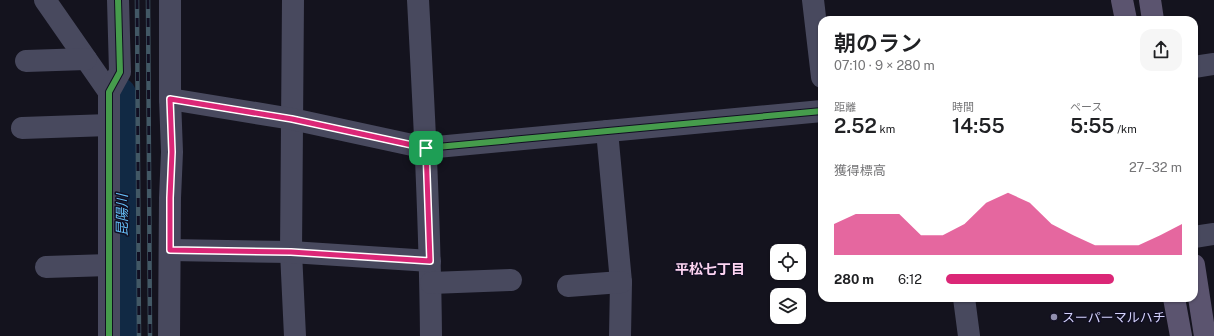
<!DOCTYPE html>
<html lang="ja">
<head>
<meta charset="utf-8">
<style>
  :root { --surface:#fff; --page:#f6f6f6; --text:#202124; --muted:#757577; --accent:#db2777 }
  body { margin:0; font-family:"Public Sans","Noto Sans JP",sans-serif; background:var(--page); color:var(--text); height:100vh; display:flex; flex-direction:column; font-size:15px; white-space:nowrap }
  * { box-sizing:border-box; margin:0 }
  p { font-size:13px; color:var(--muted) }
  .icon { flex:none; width:22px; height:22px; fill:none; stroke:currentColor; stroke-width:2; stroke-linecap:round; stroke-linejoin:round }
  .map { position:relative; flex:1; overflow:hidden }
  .panel { position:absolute; left:818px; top:16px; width:380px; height:286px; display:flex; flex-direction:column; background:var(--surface); border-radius:12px; box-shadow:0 1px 3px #0004 }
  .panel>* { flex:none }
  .fabs { position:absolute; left:770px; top:244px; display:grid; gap:8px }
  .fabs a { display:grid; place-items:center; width:36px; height:36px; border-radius:8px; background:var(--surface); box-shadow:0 1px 3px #0004; font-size:20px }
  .pin { position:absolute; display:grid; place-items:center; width:34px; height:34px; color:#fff; margin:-17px; border-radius:8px; box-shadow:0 2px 6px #0006 }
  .round { display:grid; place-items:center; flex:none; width:42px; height:42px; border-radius:12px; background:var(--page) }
  .overview { display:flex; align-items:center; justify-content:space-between; height:68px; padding:0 16px }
  h1 { font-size:22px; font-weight:600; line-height:30px }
  .metrics { display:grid; grid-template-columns:repeat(3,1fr); gap:6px; height:68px; padding:4px 16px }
  .metrics div { display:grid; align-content:center }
  .metrics b { font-size:20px; font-weight:600 }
  .metrics small { font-size:11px; font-weight:400 }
  .metrics p { font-size:11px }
  .chart { height:112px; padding:8px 16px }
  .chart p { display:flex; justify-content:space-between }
  .chart svg { width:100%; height:72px; margin-top:4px; fill:var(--accent); opacity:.7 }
  ul { padding:0 16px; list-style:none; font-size:13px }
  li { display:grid; grid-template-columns:64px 48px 1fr; align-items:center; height:30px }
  li i { height:10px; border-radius:5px; background:var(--accent) }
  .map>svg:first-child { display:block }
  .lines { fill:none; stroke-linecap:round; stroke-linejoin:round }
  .river { stroke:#112944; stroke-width:34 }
  .minor { stroke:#48495e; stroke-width:22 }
  .major { stroke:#5b546f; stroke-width:22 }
  .rail-casing { stroke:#425865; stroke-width:4.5 }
  .rail { stroke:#110f22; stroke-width:3; stroke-dasharray:9; stroke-linecap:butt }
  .cycleway-casing { stroke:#110f22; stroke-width:8 }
  .cycleway { stroke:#469c4c; stroke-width:6 }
  .route-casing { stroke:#fff; stroke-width:8 }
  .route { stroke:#db2777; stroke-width:5 }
  .poi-dot { fill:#918faf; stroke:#110f22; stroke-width:1.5 }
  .labels { text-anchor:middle; stroke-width:3; stroke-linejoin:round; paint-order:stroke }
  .poi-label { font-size:13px; fill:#d4d2fd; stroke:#110f22; text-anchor:start }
  .water-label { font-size:14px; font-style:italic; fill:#66bef7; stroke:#110f22 }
  .neighbourhood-label { font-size:14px; font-weight:bold; fill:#fdd4f1; stroke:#110f22 }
</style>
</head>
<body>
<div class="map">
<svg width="1214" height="336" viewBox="0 0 1214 336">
  <rect width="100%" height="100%" fill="#14131e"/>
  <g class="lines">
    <path class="river" d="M119 94 121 98 122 336"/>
    <g class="minor">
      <path d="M45 0 109 92"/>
      <path d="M293 0 291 252 295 336"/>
      <path d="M418 0C424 112 430 224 431 336"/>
      <path d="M813 0 822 77"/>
      <path d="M26 61 86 59"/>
      <path d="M1194 67 1214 64"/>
      <path d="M170 99 292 119 426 148 822 111"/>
      <path d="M22 128 109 125"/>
      <path d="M607 131 621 282 620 336"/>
      <path d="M1194 237 1214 234"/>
      <path d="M170 250 291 252 430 261"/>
      <path d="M46 267 109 265"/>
      <path d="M431 283 511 280"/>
      <path d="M568 286 621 282"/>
      <path d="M964 298 969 336"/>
      <path d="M109 336V92L120 72 118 0"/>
      <path d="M169 336 170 198 172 152 170 99V0"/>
    </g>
    <g class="major">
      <path d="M1122 0 1126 20"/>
      <path d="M1150 0 1153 20"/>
      <path d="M1194 265 1205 336"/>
      <path d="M1174 298 1181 336"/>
    </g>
    <g class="rail-casing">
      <g id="rail">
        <path d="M137 0 139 336"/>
        <path d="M148 0 150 336"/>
      </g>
    </g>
    <use href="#rail" class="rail"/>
    <g class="cycleway-casing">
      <g id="cycleway">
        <path d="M170 99 292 119 426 148 822 111"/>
        <path d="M109 336V92L120 72 118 0"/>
      </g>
    </g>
    <use href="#cycleway" class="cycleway"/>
  </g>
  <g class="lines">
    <g class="route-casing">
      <path id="route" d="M170 99 292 119 426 148 430 261 291 252 170 250V198L172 152Z"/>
    </g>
    <use href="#route" class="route"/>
  </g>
  <circle class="poi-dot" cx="1054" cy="317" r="4"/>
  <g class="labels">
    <g class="poi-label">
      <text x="1062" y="322">スーパーマルハチ</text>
    </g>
    <g class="water-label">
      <text transform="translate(122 215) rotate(-90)" y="5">昆陽川</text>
    </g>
    <g class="neighbourhood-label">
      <text x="710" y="274">平松七丁目</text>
    </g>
  </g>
</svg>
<div class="fabs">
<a><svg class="icon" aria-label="locate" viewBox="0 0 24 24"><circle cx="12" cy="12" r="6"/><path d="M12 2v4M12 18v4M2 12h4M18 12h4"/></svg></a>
<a><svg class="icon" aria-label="layers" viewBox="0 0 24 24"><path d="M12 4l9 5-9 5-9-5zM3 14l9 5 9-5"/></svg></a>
</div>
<div class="pin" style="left:426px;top:148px;background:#1e9e55"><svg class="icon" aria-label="arrive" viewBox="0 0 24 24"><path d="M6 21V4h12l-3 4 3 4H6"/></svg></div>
<section class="panel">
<div class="overview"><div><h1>朝のラン</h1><p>07:10 · 9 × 280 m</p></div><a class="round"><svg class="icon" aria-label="share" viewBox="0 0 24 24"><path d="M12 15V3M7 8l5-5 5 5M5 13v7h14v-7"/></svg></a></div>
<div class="metrics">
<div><p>距離</p><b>2.52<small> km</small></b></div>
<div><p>時間</p><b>14:55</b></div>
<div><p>ペース</p><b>5:55<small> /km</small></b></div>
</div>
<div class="chart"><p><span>獲得標高</span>27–32 m</p>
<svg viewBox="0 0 160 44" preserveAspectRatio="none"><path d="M0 44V25L10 19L20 19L30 19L40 32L50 32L60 25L70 12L80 6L90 12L100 25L110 32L120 38L130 38L140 38L150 32L160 25V44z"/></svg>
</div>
<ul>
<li><b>280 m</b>6:12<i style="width:71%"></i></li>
</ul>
</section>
</div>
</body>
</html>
